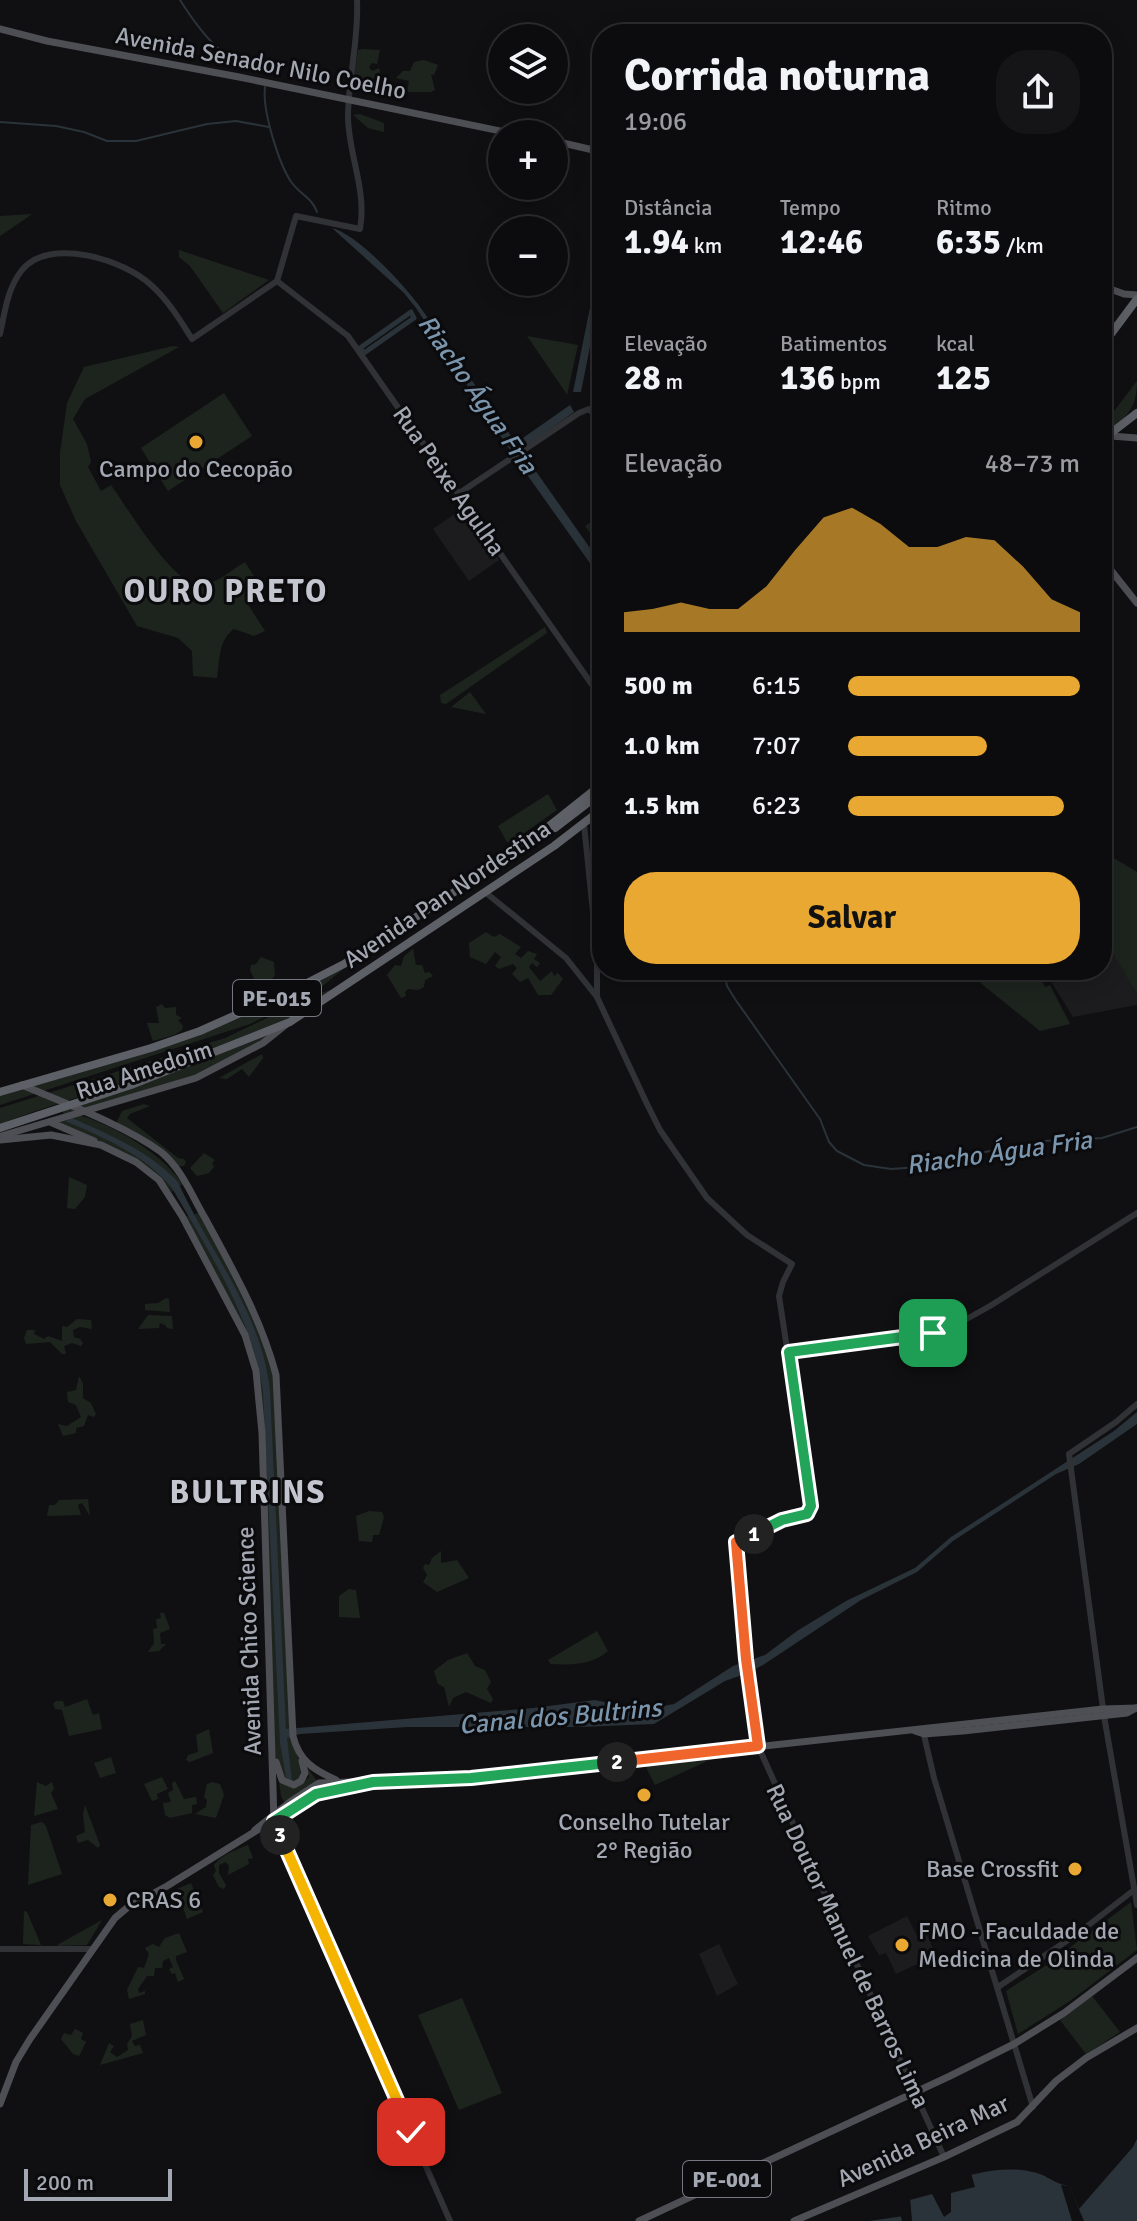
<!DOCTYPE html>
<html lang="pt">
<head>
<meta charset="utf-8">
<style>
  :root { --surface:#0c0c0e; --page:#151517; --text:#f1f3f6; --muted:#9a9b9e; --line:#2c2c2e; --accent:#e9a831 }
  body { margin:0; font-family:Signika,sans-serif; background:var(--page); color:var(--text); height:100vh; display:flex; flex-direction:column; font-size:30px; white-space:nowrap }
  * { box-sizing:border-box; margin:0 }
  p { font-size:26px; color:var(--muted) }
  .icon { flex:none; width:44px; height:44px; fill:none; stroke:currentColor; stroke-width:2; stroke-linecap:round; stroke-linejoin:round }
  .map { position:relative; flex:1; overflow:hidden }
  .panel { position:absolute; left:592px; top:24px; width:520px; height:956px; display:flex; flex-direction:column; background:var(--surface); border-radius:32px; box-shadow:0 4px 20px #0003,0 0 0 2px var(--line) }
  .panel>* { flex:none }
  .fabs { position:absolute; left:488px; top:24px; display:grid; gap:16px }
  .fabs a { display:grid; place-items:center; width:80px; height:80px; border-radius:50%; background:var(--surface); box-shadow:0 4px 20px #0003,0 0 0 2px var(--line); font-size:40px }
  .scale { position:absolute; left:24px; bottom:20px; width:148px; box-sizing:border-box; padding-left:8px; border:4px solid #a2a7b2; border-top:0; font-size:22px; line-height:28px; white-space:nowrap; color:#a2a7b2; -webkit-text-stroke:6px #0b0b0d; paint-order:stroke }
  .pin { position:absolute; display:grid; place-items:center; width:68px; height:68px; color:#fff; margin:-34px; border-radius:16px; box-shadow:0 4px 12px #0006 }
  .km { position:absolute; width:40px; height:40px; margin:-20px; border-radius:50%; background:#222; color:#fff; font-size:22px; line-height:40px; text-align:center }
  .round { display:grid; place-items:center; flex:none; width:84px; height:84px; border-radius:32px; background:var(--page) }
  .overview { display:flex; align-items:center; justify-content:space-between; height:136px; padding:0 32px }
  h1 { font-size:44px; font-weight:700; line-height:60px }
  .metrics { display:grid; grid-template-columns:repeat(3,1fr); gap:12px; height:136px; padding:8px 32px }
  .metrics div { display:grid; align-content:center }
  .metrics b { font-size:34px; font-weight:700 }
  .metrics small { font-size:22px; font-weight:400 }
  .metrics p { font-size:22px }
  .chart { height:224px; padding:16px 32px }
  .chart p { display:flex; justify-content:space-between }
  .chart svg { width:100%; height:144px; margin-top:8px; fill:var(--accent); opacity:.7 }
  .cta { display:flex; gap:16px; margin-top:auto; padding:16px 32px }
  .cta a { flex:1; height:92px; border-radius:32px; background:var(--accent); color:#111; font-size:32px; font-weight:700; line-height:92px; text-align:center }
  ul { padding:0 32px; list-style:none; font-size:26px }
  li { display:grid; grid-template-columns:128px 96px 1fr; align-items:center; height:60px }
  li i { height:20px; border-radius:10px; background:var(--accent) }
  .map>svg:first-child { display:block }
  .built { fill:#1c1c1f }
  .green { fill:#1d241e }
  .water { fill:#2a3339 }
  .pier { fill:#101012 }
  .lines { fill:none; stroke-linecap:round; stroke-linejoin:round }
  .stream { stroke:#2a3339; stroke-width:2 }
  .canal { stroke:#2a3339; stroke-width:5 }
  .minor { stroke:#313236; stroke-width:6 }
  .major { stroke:#4e4f55; stroke-width:7 }
  .highway { stroke:#5e6067; stroke-width:8 }
  .split-1-casing { stroke:#fff; stroke-width:16 }
  .split-2-casing { stroke:#fff; stroke-width:16 }
  .split-3-casing { stroke:#fff; stroke-width:16 }
  .split-4-casing { stroke:#fff; stroke-width:16 }
  .split-1 { stroke:#22a559; stroke-width:10 }
  .split-2 { stroke:#f0652b; stroke-width:10 }
  .split-3 { stroke:#22a559; stroke-width:10 }
  .split-4 { stroke:#f5b400; stroke-width:10 }
  .poi-dot { fill:#e9a831; stroke:#0b0b0d; stroke-width:3 }
  .labels { text-anchor:middle; stroke-width:6; stroke-linejoin:round; paint-order:stroke }
  .shield { fill:#0b0b0d; stroke:#757880; stroke-width:2 }
  .shield-label { font-size:22px; font-weight:bold; fill:#a2a7b2 }
  .street-label { font-size:24px; fill:#a2a7b2; stroke:#0b0b0d }
  .poi-label { font-size:24px; fill:#a2a7b2; stroke:#0b0b0d }
  .water-label { font-size:26px; font-style:italic; fill:#7a95ac; stroke:#0b0b0d }
  .district-label { font-size:32px; font-weight:bold; letter-spacing:2px; fill:#c3c6ce; stroke:#0b0b0d }
</style>
</head>
<body>
<div class="map">
<svg width="1137" height="2221" viewBox="0 0 1137 2221">
  <rect width="100%" height="100%" fill="#101012"/>
  <g class="built">
    <path d="M463 508 499 560 469 581 433 529Z"/>
    <path d="M1102 941 1106 942 1137 994V1005L1073 1017 1044 970H1102Z"/>
    <path d="M907 1916 917 1936 926 1933 936 1955 896 1974 886 1953 879 1955 868 1936Z"/>
    <path d="M719 1944 738 1984 717 1996 699 1954Z"/>
  </g>
  <g class="green">
    <path d="M363 49 380 50 377 64 372 63 369 67 372 71 379 68 381 76 377 79 382 88 377 93 372 80H368L367 86 354 75 358 50Z"/>
    <path d="M424 60 438 65 434 75 431 74 435 90 431 92H407L409 81 396 78 403 71H410L414 62Z"/>
    <path d="M360 114 384 123V132L368 128 353 115Z"/>
    <path d="M32 214 28 217 0 236V216Z"/>
    <path d="M179 250 269 280 223 313 190 266 179 257Z"/>
    <path d="M527 336 578 345 567 395 566 393Z"/>
    <path d="M173 346 179 347 85 399 73 419 87 444 91 462 88 467 101 491 111 485C127 507 174 587 201 585 217 584 231 570 245 562L261 587 245 600 265 631 254 636 234 629C218 641 220 659 217 678L193 676 192 651 178 638 137 626 76 521 60 485V453L67 403 84 367Z"/>
    <path d="M1137 381C1137 411 1124 419 1102 436V427Z"/>
    <path d="M224 393 252 436 168 491 141 448Z"/>
    <path d="M602 515V550L585 526Z"/>
    <path d="M545 627 547 633 446 704 441 703 440 695Z"/>
    <path d="M470 692 486 714 451 707Z"/>
    <path d="M548 794 557 810 513 841 507 842 498 826Z"/>
    <path d="M1102 851 1137 872V994L1106 942 1102 941Z"/>
    <path d="M486 932 494 937 500 934 521 947 515 954 521 958 528 951 537 954 534 959 540 963 537 967 532 963 529 967 540 981 552 971 554 976 558 973 563 979 551 995H538L528 978 520 982 512 974 517 968 513 964 499 969 495 966 501 957 495 952 486 964 470 957 469 943Z"/>
    <path d="M413 949 416 965H422L425 973 429 972 433 976 425 980 424 987 418 990 408 989 405 992 406 996 401 998 387 975 395 965 401 966 404 956Z"/>
    <path d="M261 957 274 962 275 976 259 989 250 970 251 965 256 964Z"/>
    <path d="M348 965 319 989 250 1024 0 1105V1094L132 1057Z"/>
    <path d="M980 970H1039L1038 973 1045 987 1050 985 1070 1024 1040 1031 973 977Z"/>
    <path d="M344 985C314 1003 285 1022 253 1036 172 1073 83 1092 0 1124V1108L225 1038 315 995Z"/>
    <path d="M162 1004 165 1008 176 1007V1015L182 1018 178 1020 183 1026 182 1030 174 1035 153 1041 147 1023H159L156 1007Z"/>
    <path d="M283 1028 197 1077 63 1114 64 1108Z"/>
    <path d="M262 1054 263 1058 249 1077 242 1069 227 1079 219 1078Z"/>
    <path d="M144 1104 150 1106 130 1114 127 1118 178 1158 184 1159 186 1162 184 1166H179L160 1147 116 1124 122 1111Z"/>
    <path d="M76 1114C115 1126 159 1151 183 1184L172 1192C145 1155 99 1142 59 1124L61 1119Z"/>
    <path d="M204 1153 215 1160 212 1163 214 1167 209 1173 197 1176 190 1168Z"/>
    <path d="M69 1177 87 1185 85 1197 75 1209 67 1208Z"/>
    <path d="M198 1213 250 1305 273 1372 292 1743 303 1769 299 1781 289 1784 298 1787 309 1777 307 1767 317 1781 284 1802 281 1796 274 1746 267 1522 253 1351 184 1217Z"/>
    <path d="M166 1298 169 1299 170 1312 145 1310V1304L158 1303Z"/>
    <path d="M148 1315 172 1316 173 1329 167 1328 165 1325 160 1323 159 1328 138 1329Z"/>
    <path d="M77 1319 91 1320 92 1329 80 1327 73 1330 74 1337 80 1339 83 1343 81 1346 72 1343 64 1346 66 1354H62L50 1342 26 1344 24 1338 27 1330H35L34 1334 44 1339 48 1336 62 1341V1326L67 1327Z"/>
    <path d="M79 1376 83 1384V1398L91 1403 96 1414 94 1417 88 1415 84 1426 76 1428V1433L63 1436 58 1424 67 1426 81 1417 76 1405 68 1402 67 1392 76 1390Z"/>
    <path d="M88 1499 90 1516 82 1503 78 1505 81 1515 47 1516 49 1505H55L59 1500Z"/>
    <path d="M369 1511 382 1512 384 1517 379 1535H373L372 1542 359 1541 356 1516Z"/>
    <path d="M441 1551V1563L457 1560 469 1578 437 1592 423 1582 427 1575 423 1568 425 1564 429 1565 432 1558Z"/>
    <path d="M349 1589 356 1590 360 1618 339 1617V1596Z"/>
    <path d="M160 1613H164L170 1629 160 1633 161 1644H166L159 1651 148 1652 154 1643 153 1629 157 1628 156 1619 161 1618Z"/>
    <path d="M597 1631 608 1651C592 1665 573 1665 551 1664L548 1660Z"/>
    <path d="M467 1653 475 1666 485 1670 491 1682 487 1689 493 1699 491 1703 466 1692 453 1698 449 1707 444 1687 438 1684 434 1671 448 1660Z"/>
    <path d="M87 1699 93 1715 99 1713 102 1729 69 1736 62 1710 55 1709 53 1704 56 1701H63L65 1707Z"/>
    <path d="M209 1729 213 1753 190 1762 186 1760 188 1755 198 1752 196 1735Z"/>
    <path d="M725 1753 655 1785 644 1763Z"/>
    <path d="M111 1757 116 1773 100 1778 94 1763Z"/>
    <path d="M162 1777 168 1789 157 1794 158 1799 152 1801 144 1784Z"/>
    <path d="M175 1781 184 1799 196 1797 197 1804 192 1805V1813L170 1818 165 1815 163 1803 171 1802 168 1793 173 1790 172 1783Z"/>
    <path d="M37 1782 46 1786 52 1782 54 1789 51 1793 58 1809 34 1816Z"/>
    <path d="M212 1782 220 1784 224 1795 216 1818 195 1814 206 1807 207 1800 204 1797 207 1784Z"/>
    <path d="M85 1805 100 1845 98 1848 88 1840 78 1843 76 1836 85 1832 83 1815Z"/>
    <path d="M42 1822 46 1826 62 1874 28 1885 31 1825Z"/>
    <path d="M248 1845 253 1858 248 1859 249 1864 228 1875 229 1866 226 1862 219 1865V1873L226 1885 224 1889 219 1887 213 1875 216 1871 214 1865C222 1854 236 1850 248 1845Z"/>
    <path d="M191 1883 203 1912 187 1919 177 1889Z"/>
    <path d="M1131 1902 1137 1950 1070 2001 1018 2034 1006 1991 1045 1966Z"/>
    <path d="M24 1911 27 1912 41 1945 23 1944Z"/>
    <path d="M102 1920 87 1945 57 1946 59 1944Z"/>
    <path d="M179 1933 187 1952 176 1956V1960L184 1979 178 1982 175 1973 172 1974 169 1969 173 1967 169 1958 163 1961 162 1968H155L154 1976H147L138 1989 139 1993 145 1991V1994L129 1999 127 1990 138 1967 144 1968 149 1954 145 1948 153 1944 159 1947 165 1938Z"/>
    <path d="M1092 1996 1120 2032 1086 2054 1060 2020Z"/>
    <path d="M462 1998 502 2093 459 2110 418 2015Z"/>
    <path d="M143 2020 146 2035 132 2041 135 2046 140 2045 143 2053 100 2065 109 2043 114 2046 110 2052 117 2057 128 2050 127 2044 132 2036 130 2024Z"/>
    <path d="M75 2029 83 2033 81 2039 86 2042 79 2056 73 2054 61 2039 64 2033 71 2035Z"/>
  </g>
  <g class="water">
    <path d="M332 228C358 235 401 282 418 304L602 565V580L518 462 416 308 404 293Z"/>
    <path d="M596 278 602 279V287L581 392H573Z"/>
    <path d="M570 405 574 412 525 447 520 440Z"/>
    <path d="M72 1118C110 1135 149 1151 178 1182 209 1251 263 1314 270 1392L286 1729 533 1708 595 1700 641 1710 674 1704 733 1666 765 1655 797 1631 846 1601 915 1568 951 1537 1114 1431 1137 1412V1424L1079 1464 1056 1474 953 1541 917 1572 861 1600 763 1665 745 1674 725 1681 654 1724 580 1727H408L300 1734 287 1738 292 1781 286 1777 280 1743 263 1392C252 1317 209 1252 172 1188 145 1155 103 1137 65 1121Z"/>
    <path d="M1137 2139V2221H869L904 2216 910 2200 932 2194 937 2199 942 2197 939 2184C971 2174 1007 2163 1040 2174 1050 2178 1058 2185 1069 2186L1079 2209 1133 2147Z"/>
  </g>
  <g class="pier">
    <path d="M970 2170 975 2187 951 2193V2212L944 2217 931 2192 910 2197 912 2221H902L900 2213 908 2196 932 2190 938 2194 937 2181Z"/>
    <path d="M1061 2185 1069 2186 1084 2221H1072Z"/>
  </g>
  <g class="lines">
    <g class="stream">
      <path d="M180 0C201 33 227 69 269 69L268 73"/>
      <path d="M265 87C262 110 279 165 292 183 300 194 313 199 317 212"/>
      <path d="M0 122 56 126 84 132 107 141H136L207 124 236 121 269 127"/>
      <path d="M724 970 727 986 735 999 820 1119 829 1142 837 1151 864 1165 891 1169 920 1167 938 1160 955 1159 994 1150 1008 1152 1044 1141 1102 1138 1137 1127"/>
    </g>
    <path class="canal" d="M411 312 414 318 364 353 360 348Z"/>
    <g class="minor">
      <path d="M277 281 348 336 602 699"/>
      <path d="M0 334C5 312 7 289 22 270 50 236 124 260 151 285 168 300 180 320 192 339L277 281 296 216 360 229C367 191 349 156 348 118 348 78 359 40 357 0"/>
      <path d="M458 494 579 413 589 409 602 423"/>
      <path d="M584 824 597 952V997L647 1104 660 1130 707 1198 747 1235 792 1264 783 1282 779 1296 811 1506 807 1514 778 1522 736 1542 743 1633 758 1746 944 2157"/>
      <path d="M485 892 566 958 597 997"/>
      <path d="M789 1352 916 1337 954 1326 990 1306 1137 1213"/>
      <path d="M1137 1404 1116 1422 1069 1454 1104 1716 1137 1905"/>
      <path d="M923 1731 934 1778 1033 2107"/>
      <path d="M274 1821 450 2221"/>
      <path d="M0 1949H91"/>
      <path d="M998 1987 1077 1934 1134 1890"/>
    </g>
    <g class="major">
      <path d="M0 29 47 41 239 77 515 134"/>
      <path d="M554 141 602 152"/>
      <path d="M1102 286 1124 294 1137 295"/>
      <path d="M1111 436 1137 438"/>
      <path d="M1102 559 1137 603"/>
      <path d="M22 1085C64 1103 124 1125 161 1152 182 1169 192 1196 205 1218 233 1270 261 1318 276 1375L293 1736C299 1761 314 1770 336 1780"/>
      <path d="M50 1122 94 1141"/>
      <path d="M1 1136 196 1078 263 1043 288 1023"/>
      <path d="M0 1140 51 1135 101 1145 136 1162 159 1180 182 1216 245 1335 256 1371 262 1433 274 1821"/>
      <path d="M915 1731 924 1734 963 1731 1127 1713 1136 1708"/>
      <path d="M276 1762 282 1780 294 1785 301 1781 305 1773 302 1761"/>
      <path d="M273 1822 316 1794 367 1784"/>
      <path d="M255 1830 290 1802 319 1783 471 1778 1103 1709 1137 1708"/>
      <path d="M0 2104 16 2062 30 2039 115 1918 128 1907 167 1886 259 1829"/>
      <path d="M639 2221 950 2076 1014 2044 1064 2013 1137 1958"/>
      <path d="M794 2221 944 2157 1017 2122 1056 2081 1086 2058 1137 2028"/>
    </g>
    <g class="highway">
      <path d="M1102 346 1137 299"/>
      <path d="M1102 440 1137 413"/>
      <path d="M555 828 602 792"/>
      <path d="M0 1092 151 1048 200 1031 305 984 344 964 485 872 548 827 602 784"/>
      <path d="M0 1128 131 1085 290 1022 554 846 602 809"/>
    </g>
  </g>
  <g class="lines">
    <g class="split-1-casing">
      <path id="split-1" d="M754 1534 782 1520 807 1514 811 1506 789 1352 933 1333"/>
    </g>
    <g class="split-2-casing">
      <path id="split-2" d="M617 1762 758 1746 746 1659 736 1542 754 1534"/>
    </g>
    <g class="split-3-casing">
      <path id="split-3" d="M280 1835 274 1821 316 1794 373 1782 471 1778 617 1762"/>
    </g>
    <g class="split-4-casing">
      <path id="split-4" d="M280 1835 411 2132"/>
    </g>
    <use href="#split-1" class="split-1"/>
    <use href="#split-2" class="split-2"/>
    <use href="#split-3" class="split-3"/>
    <use href="#split-4" class="split-4"/>
  </g>
  <g class="poi-dot">
    <circle cx="196" cy="442" r="8"/>
    <circle cx="644" cy="1795" r="8"/>
    <circle cx="1075" cy="1869" r="8"/>
    <circle cx="110" cy="1900" r="8"/>
    <circle cx="902" cy="1945" r="8"/>
  </g>
  <g class="labels">
    <g class="shield">
      <rect x="233" y="980" width="88" height="36" rx="6"/>
      <rect x="683" y="2161" width="88" height="36" rx="6"/>
    </g>
    <g class="shield-label">
      <text x="277" y="1006">PE-015</text>
      <text x="727" y="2187">PE-001</text>
    </g>
    <g class="street-label">
      <text transform="translate(261 63) rotate(11)" y="8">Avenida Senador Nilo Coelho</text>
      <text transform="translate(449 481) rotate(55)" y="8">Rua Peixe Agulha</text>
      <text transform="translate(447 894) rotate(-34)" y="8">Avenida Pan Nordestina</text>
      <text transform="translate(144 1070) rotate(-18)" y="8">Rua Amedoim</text>
      <text transform="translate(249 1641) rotate(-92)" y="8">Avenida Chico Science</text>
      <text transform="translate(848 1946) rotate(65)" y="8">Rua Doutor Manuel de Barros Lima</text>
      <text transform="translate(923 2141) rotate(-25)" y="8">Avenida Beira Mar</text>
    </g>
    <g class="poi-label">
      <text x="196" y="477">Campo do Cecopão</text>
      <text x="644" y="1830">Conselho Tutelar<tspan x="644" dy="28">2° Região</tspan></text>
      <text x="1059" y="1877" text-anchor="end">Base Crossfit</text>
      <text x="126" y="1908" text-anchor="start">CRAS 6</text>
      <text x="918" y="1939" text-anchor="start">FMO - Faculdade de<tspan x="918" dy="28">Medicina de Olinda</tspan></text>
    </g>
    <g class="water-label">
      <text transform="translate(478 394) rotate(55)" y="9">Riacho Água Fria</text>
      <text transform="translate(999 1152) rotate(-8)" y="9">Riacho Água Fria</text>
      <text transform="translate(560 1716) rotate(-5)" y="9">Canal dos Bultrins</text>
    </g>
    <g class="district-label">
      <text x="226" y="602">OURO PRETO</text>
      <text x="248" y="1503">BULTRINS</text>
    </g>
  </g>
</svg>
<div class="fabs">
<a><svg class="icon" aria-label="layers" viewBox="0 0 24 24"><path d="M12 4l9 5-9 5-9-5zM3 14l9 5 9-5"/></svg></a>
<a>+</a>
<a>−</a>
</div>
<div class="scale">200 m</div>
<div class="pin" style="left:933px;top:1333px;background:#1e9e55"><svg class="icon" aria-label="arrive" viewBox="0 0 24 24"><path d="M6 21V4h12l-3 4 3 4H6"/></svg></div>
<div class="pin" style="left:411px;top:2132px;background:#d93025"><svg class="icon" aria-label="check" viewBox="0 0 24 24"><path d="M5 12l5 5 9-10"/></svg></div>
<b class="km" style="left:754px;top:1534px">1</b>
<b class="km" style="left:617px;top:1762px">2</b>
<b class="km" style="left:280px;top:1835px">3</b>
<section class="panel">
<div class="overview"><div><h1>Corrida noturna</h1><p>19:06</p></div><a class="round"><svg class="icon" aria-label="share" viewBox="0 0 24 24"><path d="M12 15V3M7 8l5-5 5 5M5 13v7h14v-7"/></svg></a></div>
<div class="metrics">
<div><p>Distância</p><b>1.94<small> km</small></b></div>
<div><p>Tempo</p><b>12:46</b></div>
<div><p>Ritmo</p><b>6:35<small> /km</small></b></div>
</div>
<div class="metrics">
<div><p>Elevação</p><b>28<small> m</small></b></div>
<div><p>Batimentos</p><b>136<small> bpm</small></b></div>
<div><p>kcal</p><b>125</b></div>
</div>
<div class="chart"><p><span>Elevação</span>48–73 m</p>
<svg viewBox="0 0 160 44" preserveAspectRatio="none"><path d="M0 44V38L10 37L20 35L30 37L40 37L50 30L60 19L70 9L80 6L90 11L100 18L110 18L120 15L130 16L140 24L150 34L160 38V44z"/></svg>
</div>
<ul>
<li><b>500 m</b>6:15<i style="width:100%"></i></li>
<li><b>1.0 km</b>7:07<i style="width:60%"></i></li>
<li><b>1.5 km</b>6:23<i style="width:93%"></i></li>
</ul>
<div class="cta"><a>Salvar</a></div>
</section>
</div>
</body>
</html>
